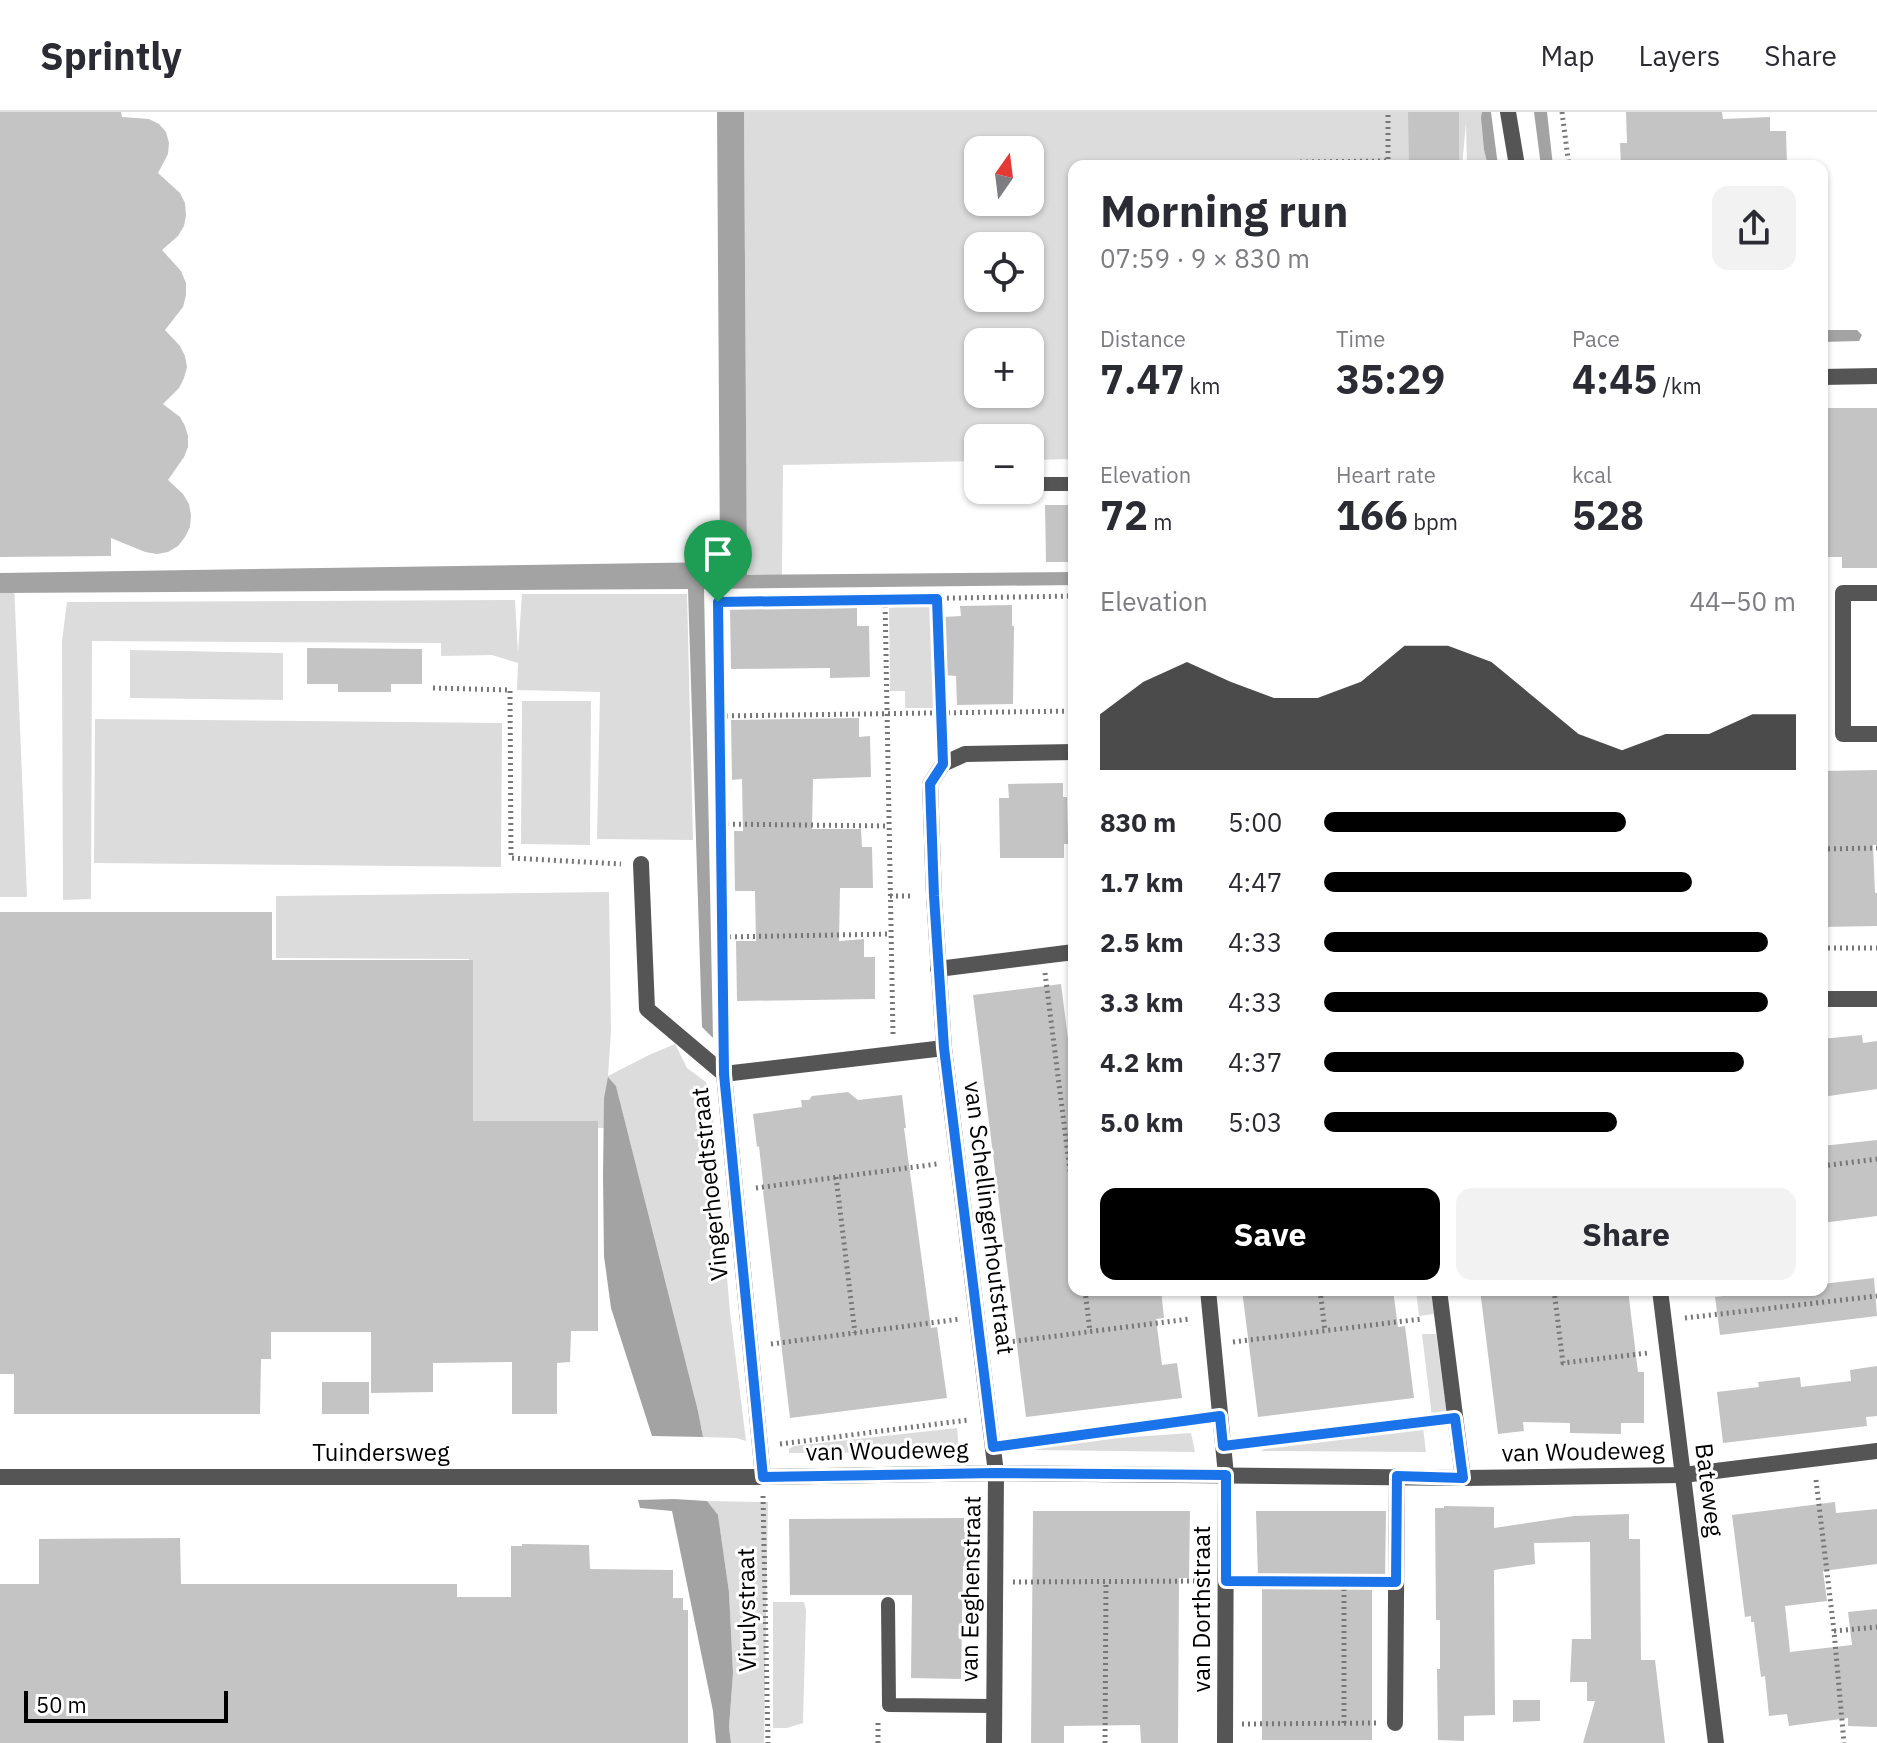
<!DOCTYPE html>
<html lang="en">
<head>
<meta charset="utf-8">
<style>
  :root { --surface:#fff; --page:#f2f2f3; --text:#2b2b33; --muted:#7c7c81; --line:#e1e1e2; --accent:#000 }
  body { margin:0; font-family:"IBM Plex Sans",sans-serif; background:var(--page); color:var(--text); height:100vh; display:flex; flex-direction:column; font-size:30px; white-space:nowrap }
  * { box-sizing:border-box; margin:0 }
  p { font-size:26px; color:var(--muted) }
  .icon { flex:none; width:44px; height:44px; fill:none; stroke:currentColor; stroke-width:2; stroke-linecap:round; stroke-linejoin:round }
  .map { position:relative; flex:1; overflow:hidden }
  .side { position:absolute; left:1068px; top:48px; width:760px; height:1136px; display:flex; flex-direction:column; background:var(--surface); border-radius:16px; box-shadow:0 2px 6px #0004 }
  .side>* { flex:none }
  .needle { width:52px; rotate:14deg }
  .controls { position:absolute; left:964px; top:24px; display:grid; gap:16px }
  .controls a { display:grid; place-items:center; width:80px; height:80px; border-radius:16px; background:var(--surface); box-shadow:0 2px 6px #0004; font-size:40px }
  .scale { position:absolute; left:24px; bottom:20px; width:204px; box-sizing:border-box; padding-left:8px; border:4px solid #000; border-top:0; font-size:22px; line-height:28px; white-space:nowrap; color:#000; -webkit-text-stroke:6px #fff; paint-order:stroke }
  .pin { position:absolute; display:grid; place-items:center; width:68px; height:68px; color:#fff; margin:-82px -34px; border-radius:50% 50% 50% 0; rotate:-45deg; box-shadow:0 0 8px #0007 }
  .pin .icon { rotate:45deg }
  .round { display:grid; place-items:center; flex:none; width:84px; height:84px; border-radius:16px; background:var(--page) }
  .headline { display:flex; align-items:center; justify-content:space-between; height:136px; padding:0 32px }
  h1 { font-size:44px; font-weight:700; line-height:60px }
  .metrics { display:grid; grid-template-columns:repeat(3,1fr); gap:12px; height:136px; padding:8px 32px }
  .metrics div { display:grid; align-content:center }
  .metrics b { font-size:40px; font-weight:700 }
  .metrics small { font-size:22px; font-weight:400 }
  .metrics p { font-size:22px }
  .chart { height:224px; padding:16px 32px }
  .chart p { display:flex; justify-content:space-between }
  .chart svg { width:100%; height:144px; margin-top:8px; fill:var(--accent); opacity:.7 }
  .primary-button { display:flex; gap:16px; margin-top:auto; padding:16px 32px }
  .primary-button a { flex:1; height:92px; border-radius:16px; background:var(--accent); color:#fff; font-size:32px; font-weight:700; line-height:92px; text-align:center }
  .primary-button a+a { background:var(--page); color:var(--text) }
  ul { padding:0 32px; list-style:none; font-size:26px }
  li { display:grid; grid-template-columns:128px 96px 1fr; align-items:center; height:60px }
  li i { height:20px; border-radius:10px; background:var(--accent) }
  header { display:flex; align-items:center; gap:48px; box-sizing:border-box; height:112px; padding:0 40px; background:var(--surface); border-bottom:2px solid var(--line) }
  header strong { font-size:38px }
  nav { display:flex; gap:44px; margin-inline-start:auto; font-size:28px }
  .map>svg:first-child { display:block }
  .green { fill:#dcdcdc; fill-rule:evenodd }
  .water { fill:#a3a3a3 }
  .building { fill:#c4c4c4 }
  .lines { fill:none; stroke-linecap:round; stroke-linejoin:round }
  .path { stroke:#777; stroke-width:5; stroke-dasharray:2 4; stroke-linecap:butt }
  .service { stroke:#555; stroke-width:14 }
  .minor { stroke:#555; stroke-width:16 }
  .route-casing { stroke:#fff; stroke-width:16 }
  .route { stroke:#1a73e8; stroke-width:10 }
  .labels { text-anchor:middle; stroke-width:6; stroke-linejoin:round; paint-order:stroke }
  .street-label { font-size:24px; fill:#000; stroke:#fff }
</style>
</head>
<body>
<header>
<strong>Sprintly</strong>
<nav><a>Map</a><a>Layers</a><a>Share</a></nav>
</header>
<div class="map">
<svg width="1877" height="1631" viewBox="0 0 1877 1631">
  <rect width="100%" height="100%" fill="#fff"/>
  <g class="green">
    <path d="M744 0H1482L1484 38 1488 54H1467L1466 11 1462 54H1074V347L1030 348V326H978V349L783 353 782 463H747ZM978 38H1030V90H978ZM978 134H1030V186H978ZM978 230H1030V282H978Z"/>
    <path d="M14 470 27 785H0V471Z"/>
    <path d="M522 482H687L693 728 597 727 600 580 517 578 518 551 492 543 441 544V531L92 529 91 787 63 788 62 529 67 490 515 488 518 541Z"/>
    <path d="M889 491H934L936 596H905V579H890Z"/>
    <path d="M130 538 283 541V588L130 586Z"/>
    <path d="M522 589H591L590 733 521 732Z"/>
    <path d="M95 607 502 611 501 755 94 751Z"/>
    <path d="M609 780 611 919 608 964 649 943 675 932 687 956 706 970 713 1005 730 1200 746 1329 736 1326 703 1325 698 1299 616 974 609 966 604 986V1016L467 1015 469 847 276 846V784Z"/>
    <path d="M1416 1178H1431L1434 1202 1419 1204Z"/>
    <path d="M1422 1222H1436L1447 1304 1432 1305Z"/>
    <path d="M1423 1315 1426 1340 1262 1339 1264 1334Z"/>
    <path d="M957 1316 959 1340 789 1341V1337L794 1334Z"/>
    <path d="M1191 1321 1195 1340 1036 1338 1038 1334 1045 1331Z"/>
    <path d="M707 1389 768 1390 764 1631H731L729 1615 733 1561 729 1480 718 1404Z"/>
    <path d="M773 1490H804L806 1498 803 1611 787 1616H773Z"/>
  </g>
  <g class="water">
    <path d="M717 0H744L747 463 1074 460V473L704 477 713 926 702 915 688 477 0 481V461L720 450Z"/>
    <path d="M1482 0H1491L1498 54H1488L1484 38 1481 5Z"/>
    <path d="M1534 0H1547L1553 54H1541Z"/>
    <path d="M1857 218 1862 223 1859 229 1822 230V218Z"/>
    <path d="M608 965 616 974 698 1299 703 1325 652 1324 611 1196 604 1144 603 1064 604 986Z"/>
    <path d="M674 1387 707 1389 718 1403 729 1480 733 1561 729 1615 731 1631H716L713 1599 672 1399 640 1396 638 1388Z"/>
  </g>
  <g class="building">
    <path d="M0 0H121L122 5 149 7 159 12 166 20 169 31 168 42 158 61 180 81 185 91 186 103 184 114 178 124 162 138 181 159 186 171V183L183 195 165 218 180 234 185 244 187 255 184 266 179 276 163 292 180 305 185 314 188 324V335L184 345 168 368 183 382 189 392 191 403 190 415 185 425 178 434 168 440 157 442 145 440 111 426V444L0 445Z"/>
    <path d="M1408 0H1459V54H1409Z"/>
    <path d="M1626 0H1722L1723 7 1770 5V19H1786L1787 54H1621L1620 31H1627Z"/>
    <path d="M1822 296H1877V456H1842V445H1822Z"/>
    <path d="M1045 393H1074V450H1046Z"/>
    <path d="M1012 493V514H1014L1013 592 957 593 956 564 943 563V505L961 504 960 494Z"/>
    <path d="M857 496V514H869L870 565 830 566V556L731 557 730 497Z"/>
    <path d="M307 536 422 537V572H391V580H338V572H307Z"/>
    <path d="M859 606V625L870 624 871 665 813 667 812 717H861L862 735H872L873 776H840L839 829 864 827V845H875V887L737 889 736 829H756L755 779H735L734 719H743L742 667 732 668 731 608Z"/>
    <path d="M1877 658V733H1873L1875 781H1877V814L1822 815V659Z"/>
    <path d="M1063 671V685H1067L1068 732H1064V746H1000L999 686H1009L1008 672Z"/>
    <path d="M0 800H272V848H473V1009H598V1219H571L570 1250 557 1251V1302H512V1250L433 1251V1280L371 1281V1220H271V1247H261L260 1302H14V1262H0Z"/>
    <path d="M1061 872 1074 974V1178H1161L1164 1206 1156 1207 1162 1253 1177 1251 1182 1286 1026 1305 973 883Z"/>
    <path d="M1862 923 1863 931 1877 929V977L1822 985V927Z"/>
    <path d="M848 980 858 988 902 983 906 1016H904L931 1216 937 1215 947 1286 790 1306 763 1079H764L759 1034 757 1035 753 1002 802 995 801 988H809L812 984Z"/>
    <path d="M1877 1028V1104L1822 1111V1034Z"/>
    <path d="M1874 1166 1877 1204 1720 1223 1715 1185 1773 1178H1822V1172Z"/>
    <path d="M1242 1178H1393L1398 1215 1405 1214 1414 1286 1258 1305Z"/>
    <path d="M1480 1178H1628L1638 1260H1644V1311H1621V1322L1570 1321V1311L1523 1310 1524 1319 1498 1322Z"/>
    <path d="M1877 1254V1304L1866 1305 1867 1314 1723 1331 1717 1280 1759 1275 1758 1270 1800 1265 1801 1275 1851 1269 1850 1258Z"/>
    <rect x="322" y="1270" width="47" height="32"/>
    <path d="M1835 1390 1836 1401 1877 1397V1452L1823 1459 1827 1489 1785 1494 1790 1540 1852 1533 1848 1500 1877 1497V1615L1848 1614V1606L1789 1614 1787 1602 1769 1604 1765 1564 1761 1565 1754 1510H1751V1504L1745 1505 1732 1403Z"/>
    <path d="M1444 1394 1494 1395V1416L1574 1404 1629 1402V1427H1640L1641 1548H1655L1665 1631H1583L1595 1589H1587V1570H1570L1572 1527H1591L1590 1430 1534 1431 1535 1452 1494 1458 1495 1603 1464 1604V1629L1438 1628 1437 1557H1440V1508H1436L1435 1396H1444Z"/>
    <path d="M1033 1399H1190L1189 1466H1179L1178 1631H1141L1140 1613 1064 1614V1631H1031Z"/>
    <path d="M1256 1399H1386L1385 1467H1372V1628H1262V1466H1258Z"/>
    <path d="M964 1406V1420L972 1419V1453L963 1454 961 1567 911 1566 912 1483H790L789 1407Z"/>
    <path d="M180 1426 181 1472H457V1485H511V1434H522V1432L589 1433 590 1457 673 1458V1486H683V1498H688V1631H0V1472H39V1427Z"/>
    <path d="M1513 1588H1540V1609L1513 1610Z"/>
  </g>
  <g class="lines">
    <g class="path">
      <path d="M1562 0 1569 54"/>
      <path d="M1298 54V50L1388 49V0"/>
      <path d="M937 487 941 629"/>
      <path d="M885 488 893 923"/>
      <path d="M433 576 510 578 511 746 621 752"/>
      <path d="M720 604 1074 599"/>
      <path d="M721 712 889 714"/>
      <path d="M1822 737 1877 736"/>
      <path d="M890 784H913"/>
      <path d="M723 825 891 822"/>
      <path d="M1822 836H1877"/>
      <path d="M1045 861 1074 1091"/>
      <path d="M724 933 718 490 1074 484"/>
      <path d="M1822 1054 1877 1047"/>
      <path d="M836 1065 855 1221"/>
      <path d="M756 1076 937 1052"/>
      <path d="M1085 1178 1090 1220"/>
      <path d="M1320 1178 1325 1219"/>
      <path d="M1554 1178 1563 1251 1648 1241"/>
      <path d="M1685 1206 1877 1184"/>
      <path d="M1233 1230 1421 1207"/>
      <path d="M1001 1231 1189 1207"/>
      <path d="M771 1232 960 1207"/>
      <path d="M780 1332 968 1308"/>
      <path d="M1011 1332 1199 1307"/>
      <path d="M1242 1332 1435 1309"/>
      <path d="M1816 1368 1834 1519 1844 1631"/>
      <path d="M763 1384 768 1631"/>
      <path d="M1245 1469 1375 1470"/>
      <path d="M1013 1470 1207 1469"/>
      <path d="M1834 1519 1877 1515"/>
      <path d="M1344 1611V1470"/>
      <path d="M1242 1612 1376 1611"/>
      <path d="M878 1631V1609"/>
      <path d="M1105 1631 1106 1469"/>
    </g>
    <g class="service">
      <path d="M1030 372H1074"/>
      <path d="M888 1492 889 1593 993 1594"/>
    </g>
    <g class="minor">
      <path d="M1508 0 1517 54"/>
      <path d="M1822 265 1877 264"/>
      <path d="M1877 481H1843V622H1877"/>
      <path d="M641 752 647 897 724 962 763 1365"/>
      <path d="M938 857 1074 840"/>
      <path d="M1822 887H1877"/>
      <path d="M724 962 944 936"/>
      <path d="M1208 1178 1226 1363 1225 1631"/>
      <path d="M1439 1178 1463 1366"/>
      <path d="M1660 1178 1716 1631"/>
      <path d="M0 1365H763L996 1361 1463 1366 1683 1363 1877 1339"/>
      <path d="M1395 1611 1397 1364"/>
      <path d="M994 1631 996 1361 944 936 934 784 930 672 943 652 965 642 1074 640"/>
    </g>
  </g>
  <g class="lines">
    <g class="route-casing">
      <path id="route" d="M937 487 943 652 930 672 934 784 944 936 993 1335 1220 1304 1223 1334 1455 1306 1463 1366 1397 1364 1396 1470 1226 1469V1363L996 1361 763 1365 724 962 718 490Z"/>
    </g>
    <use href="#route" class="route"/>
  </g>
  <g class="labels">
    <g class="street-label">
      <text transform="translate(710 1072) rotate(-96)" y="8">Vingerhoedtstraat</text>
      <text transform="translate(989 1106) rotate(83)" y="8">van Schellingerhoutstraat</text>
      <text transform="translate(887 1339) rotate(-1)" y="8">van Woudeweg</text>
      <text transform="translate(1583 1340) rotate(-1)" y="8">van Woudeweg</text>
      <text x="381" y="1349">Tuindersweg</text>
      <text transform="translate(1709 1378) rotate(83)" y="8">Bateweg</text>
      <text transform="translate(971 1477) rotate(-89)" y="8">van Eeghenstraat</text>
      <text transform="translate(1202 1497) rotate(-90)" y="8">van Dorthstraat</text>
      <text transform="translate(747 1498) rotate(-91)" y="8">Virulystraat</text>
    </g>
  </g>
</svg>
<div class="controls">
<a><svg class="needle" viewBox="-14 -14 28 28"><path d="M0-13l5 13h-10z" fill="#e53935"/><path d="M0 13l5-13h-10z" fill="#7c7c81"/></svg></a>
<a><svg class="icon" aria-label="locate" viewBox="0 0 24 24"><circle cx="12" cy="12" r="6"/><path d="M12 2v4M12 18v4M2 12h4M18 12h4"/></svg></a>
<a>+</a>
<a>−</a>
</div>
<div class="scale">50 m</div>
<div class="pin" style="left:718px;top:490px;background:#1e9e55"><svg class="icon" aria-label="arrive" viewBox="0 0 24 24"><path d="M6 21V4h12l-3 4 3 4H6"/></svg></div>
<section class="side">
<div class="headline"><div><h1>Morning run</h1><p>07:59 · 9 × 830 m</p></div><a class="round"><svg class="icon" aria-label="share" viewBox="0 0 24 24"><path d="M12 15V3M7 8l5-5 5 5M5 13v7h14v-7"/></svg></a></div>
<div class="metrics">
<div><p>Distance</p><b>7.47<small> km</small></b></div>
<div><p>Time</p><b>35:29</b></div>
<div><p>Pace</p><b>4:45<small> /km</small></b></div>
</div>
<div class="metrics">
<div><p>Elevation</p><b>72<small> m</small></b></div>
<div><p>Heart rate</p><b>166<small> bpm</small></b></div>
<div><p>kcal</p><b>528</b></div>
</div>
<div class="chart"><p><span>Elevation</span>44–50 m</p>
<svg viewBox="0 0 160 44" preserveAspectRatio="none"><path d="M0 44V27L10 17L20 11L30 17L40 22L50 22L60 17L70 6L80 6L90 11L100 22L110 33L120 38L130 33L140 33L150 27L160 27V44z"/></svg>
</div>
<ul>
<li><b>830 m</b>5:00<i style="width:64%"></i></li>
<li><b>1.7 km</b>4:47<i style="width:78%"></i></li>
<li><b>2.5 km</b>4:33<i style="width:94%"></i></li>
<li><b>3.3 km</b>4:33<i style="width:94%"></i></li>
<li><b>4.2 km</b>4:37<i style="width:89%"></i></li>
<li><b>5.0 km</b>5:03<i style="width:62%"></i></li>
</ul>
<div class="primary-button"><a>Save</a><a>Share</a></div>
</section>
</div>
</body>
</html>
